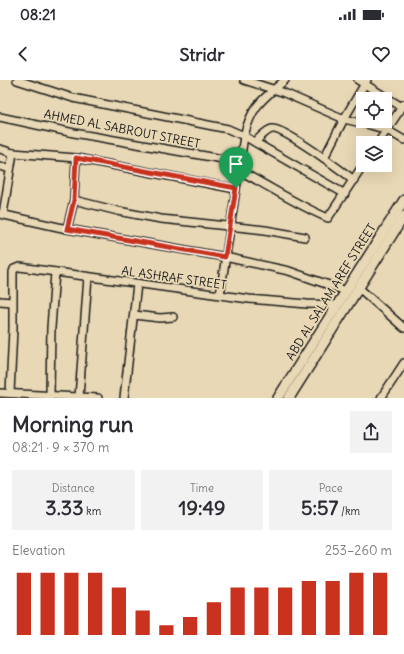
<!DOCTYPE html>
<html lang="en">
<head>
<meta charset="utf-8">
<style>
  :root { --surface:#fff; --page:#f2f2f3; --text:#2b2b33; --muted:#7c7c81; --accent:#c8321e }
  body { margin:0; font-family:Delius,sans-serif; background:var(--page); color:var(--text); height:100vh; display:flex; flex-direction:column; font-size:15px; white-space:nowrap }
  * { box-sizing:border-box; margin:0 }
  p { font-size:13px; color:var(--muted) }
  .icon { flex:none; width:22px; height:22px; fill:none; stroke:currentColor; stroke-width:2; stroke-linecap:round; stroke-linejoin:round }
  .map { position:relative; height:318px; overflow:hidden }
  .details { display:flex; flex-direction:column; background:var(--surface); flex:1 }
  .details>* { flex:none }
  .buttons { position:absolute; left:356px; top:12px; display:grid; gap:8px }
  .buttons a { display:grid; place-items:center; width:36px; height:36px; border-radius:0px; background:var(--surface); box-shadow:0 4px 16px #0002; font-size:20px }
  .pin { position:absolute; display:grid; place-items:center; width:34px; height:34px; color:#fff; margin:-41px -17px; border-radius:50% 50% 50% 0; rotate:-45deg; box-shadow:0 0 4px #0007 }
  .pin .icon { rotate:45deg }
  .round { display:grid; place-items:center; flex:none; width:42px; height:42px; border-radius:0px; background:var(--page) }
  .head { display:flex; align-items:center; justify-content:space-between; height:68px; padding:0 12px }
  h1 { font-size:22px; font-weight:700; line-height:30px }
  .stats { display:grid; grid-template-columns:repeat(3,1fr); gap:6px; height:68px; padding:4px 12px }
  .stats div { display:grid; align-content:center; border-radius:0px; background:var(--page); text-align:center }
  .stats b { font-size:20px; font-weight:700 }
  .stats small { font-size:11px; font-weight:400 }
  .stats p { font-size:11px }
  .chart { height:112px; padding:8px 12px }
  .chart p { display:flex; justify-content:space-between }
  .chart svg { width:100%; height:72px; margin-top:4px; stroke:var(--accent); stroke-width:6 }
  .status { display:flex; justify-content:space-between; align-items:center; height:28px; padding:0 20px; background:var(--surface); direction:ltr }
  .status svg { height:11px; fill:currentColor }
  header { display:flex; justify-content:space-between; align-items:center; height:52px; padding:0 12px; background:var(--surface); font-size:18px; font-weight:700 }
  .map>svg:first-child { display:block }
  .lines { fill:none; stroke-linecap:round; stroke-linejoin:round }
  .minor-casing { stroke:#1c1c1c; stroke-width:10 }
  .tertiary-casing { stroke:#1c1c1c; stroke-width:12 }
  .minor { stroke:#e9d8b5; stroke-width:7 }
  .tertiary { stroke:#e9d8b5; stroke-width:9 }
  .route-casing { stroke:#fff; stroke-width:8 }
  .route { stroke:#c8321e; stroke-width:5 }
  .labels { text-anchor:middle; stroke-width:3.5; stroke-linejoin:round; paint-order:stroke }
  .street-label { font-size:12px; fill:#1c1c1c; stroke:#e9d8b5 }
</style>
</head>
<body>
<div class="status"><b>08:21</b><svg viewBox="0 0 49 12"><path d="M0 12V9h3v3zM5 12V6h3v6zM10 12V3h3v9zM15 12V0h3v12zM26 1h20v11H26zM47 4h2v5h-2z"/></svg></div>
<header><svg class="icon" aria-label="back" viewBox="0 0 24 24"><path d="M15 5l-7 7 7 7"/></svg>Stridr<svg class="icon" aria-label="heart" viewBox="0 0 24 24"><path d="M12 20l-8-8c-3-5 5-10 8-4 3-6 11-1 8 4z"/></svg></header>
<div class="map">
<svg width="404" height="318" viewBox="0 0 404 318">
  <rect width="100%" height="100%" fill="#e9d8b5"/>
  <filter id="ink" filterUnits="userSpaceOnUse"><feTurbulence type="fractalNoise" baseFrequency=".025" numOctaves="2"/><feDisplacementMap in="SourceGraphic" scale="8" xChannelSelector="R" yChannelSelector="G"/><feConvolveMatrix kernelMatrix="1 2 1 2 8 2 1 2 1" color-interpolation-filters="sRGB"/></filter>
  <g filter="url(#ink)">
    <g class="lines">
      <g class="minor-casing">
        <g id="minor">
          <path d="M17 0 73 18 228 49 244 56 345 114"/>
          <path d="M244 0 282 12 344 39 370 45 387 50 404 60"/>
          <path d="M358 0 402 27"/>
          <path d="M0 37 74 53 240 82"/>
          <path d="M255 62C260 58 266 50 272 49 283 47 342 91 354 100"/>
          <path d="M378 63 404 24"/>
          <path d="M0 69 13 73 76 78 236 109"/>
          <path d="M324 78 344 39 367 0"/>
          <path d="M0 86 10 89"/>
          <path d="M238 90C269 106 297 125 328 138L363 85"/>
          <path d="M74 120 118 131 161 139 265 150 305 157"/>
          <path d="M0 134 67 149 225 177 289 191 346 211"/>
          <path d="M3 134 13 73"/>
          <path d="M67 149 74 120 76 78"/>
          <path d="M359 208 404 248"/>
          <path d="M220 215 244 56C252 25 262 20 285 0"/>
          <path d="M0 221 12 222"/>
          <path d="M134 235 160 238 173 237"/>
          <path d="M0 313 98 318"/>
          <path d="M10 313 13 249V192L14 189 20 187 249 219 307 224 337 225"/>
          <path d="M50 315 51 248 55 192"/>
          <path d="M79 317 88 197"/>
          <path d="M124 318 137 204"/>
          <path d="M381 318 404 283"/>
        </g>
      </g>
      <g class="tertiary-casing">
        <g id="tertiary">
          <path d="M278 318 404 120"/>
          <path d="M289 318 404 136"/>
        </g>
      </g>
      <use href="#minor" class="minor"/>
      <use href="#tertiary" class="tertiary"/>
    </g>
  </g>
  <g class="lines" filter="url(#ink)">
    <g class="route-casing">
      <path id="route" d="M76 78 236 108 225 177 67 149 74 120Z"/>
    </g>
    <use href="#route" class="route"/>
  </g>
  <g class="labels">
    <g class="street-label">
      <text transform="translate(122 49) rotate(11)" y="4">AHMED AL SABROUT STREET</text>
      <text transform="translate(174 198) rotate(8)" y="4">AL ASHRAF STREET</text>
      <text transform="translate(331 212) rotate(-58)" y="4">ABD AL SALAM AREF STREET</text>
    </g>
  </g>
</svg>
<div class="buttons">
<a><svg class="icon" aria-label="locate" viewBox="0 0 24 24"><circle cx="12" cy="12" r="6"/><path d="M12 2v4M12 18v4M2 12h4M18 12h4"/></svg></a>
<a><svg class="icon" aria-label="layers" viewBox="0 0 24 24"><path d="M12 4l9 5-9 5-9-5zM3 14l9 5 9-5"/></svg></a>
</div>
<div class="pin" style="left:236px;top:108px;background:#1e9e55"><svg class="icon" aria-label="arrive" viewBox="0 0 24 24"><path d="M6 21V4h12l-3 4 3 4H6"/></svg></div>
</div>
<section class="details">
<div class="head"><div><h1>Morning run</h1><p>08:21 · 9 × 370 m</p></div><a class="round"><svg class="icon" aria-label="share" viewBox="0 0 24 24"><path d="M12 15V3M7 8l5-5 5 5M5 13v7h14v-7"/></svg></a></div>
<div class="stats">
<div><p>Distance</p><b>3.33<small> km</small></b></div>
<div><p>Time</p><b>19:49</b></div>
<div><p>Pace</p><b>5:57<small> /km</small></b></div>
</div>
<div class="chart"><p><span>Elevation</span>253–260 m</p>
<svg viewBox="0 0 160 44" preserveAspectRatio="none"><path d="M5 44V6M15 44V6M25 44V6M35 44V6M45 44V15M55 44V29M65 44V38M75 44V33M85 44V24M95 44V15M105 44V15M115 44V15M125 44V11M135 44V11M145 44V6M155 44V6"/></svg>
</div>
</section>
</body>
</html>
